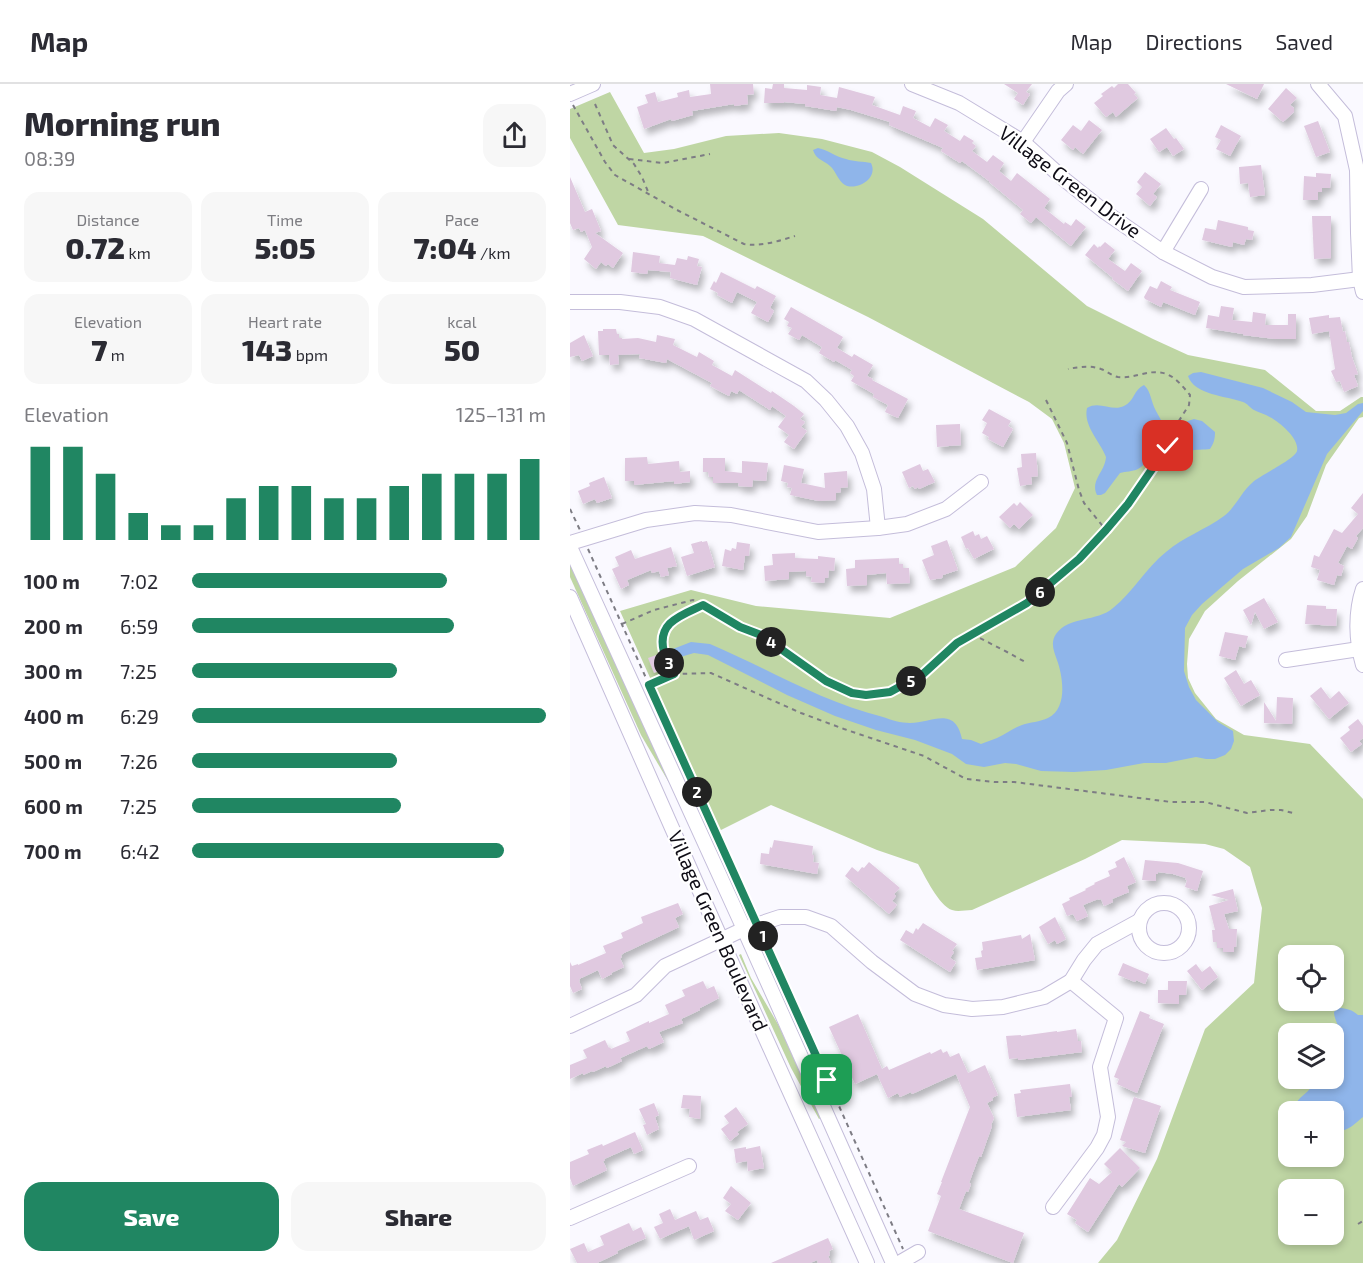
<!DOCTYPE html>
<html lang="en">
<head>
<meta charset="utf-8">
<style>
  :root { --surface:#fff; --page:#f7f7f7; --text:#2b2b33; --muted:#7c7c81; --line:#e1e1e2; --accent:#208662 }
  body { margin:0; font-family:"Exo 2",sans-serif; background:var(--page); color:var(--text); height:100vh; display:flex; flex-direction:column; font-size:22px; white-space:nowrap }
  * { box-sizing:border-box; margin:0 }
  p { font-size:20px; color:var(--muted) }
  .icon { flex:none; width:33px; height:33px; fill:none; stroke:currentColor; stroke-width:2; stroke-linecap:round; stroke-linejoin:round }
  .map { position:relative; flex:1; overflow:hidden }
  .details { display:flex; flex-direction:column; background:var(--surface); width:570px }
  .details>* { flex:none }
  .buttons { position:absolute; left:708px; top:861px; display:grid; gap:12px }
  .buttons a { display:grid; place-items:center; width:66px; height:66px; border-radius:12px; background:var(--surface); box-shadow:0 3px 9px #0003; font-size:30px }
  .pin { position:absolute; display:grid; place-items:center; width:51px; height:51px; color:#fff; margin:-26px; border-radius:12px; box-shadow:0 3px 9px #0006 }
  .km { position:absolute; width:30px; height:30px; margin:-15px; border-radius:50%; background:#222; color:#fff; font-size:16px; line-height:30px; text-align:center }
  .round { display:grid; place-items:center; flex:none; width:63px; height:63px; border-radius:18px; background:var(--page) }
  .head { display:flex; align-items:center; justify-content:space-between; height:102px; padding:0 24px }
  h1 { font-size:33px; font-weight:800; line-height:45px }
  .stats { display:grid; grid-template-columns:repeat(3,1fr); gap:9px; height:102px; padding:6px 24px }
  .stats div { display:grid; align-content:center; border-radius:15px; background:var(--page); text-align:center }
  .stats b { font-size:30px; font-weight:800 }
  .stats small { font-size:16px; font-weight:400 }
  .stats p { font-size:16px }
  .chart { height:168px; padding:12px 24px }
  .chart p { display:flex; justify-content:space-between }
  .chart svg { width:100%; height:108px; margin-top:6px; stroke:var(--accent); stroke-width:6 }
  .action { display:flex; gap:12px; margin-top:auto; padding:12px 24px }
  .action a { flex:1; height:69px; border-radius:18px; background:var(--accent); color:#fff; font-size:24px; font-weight:800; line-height:69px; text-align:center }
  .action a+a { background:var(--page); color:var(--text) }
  ul { padding:0 24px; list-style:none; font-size:20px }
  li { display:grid; grid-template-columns:96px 72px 1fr; align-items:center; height:45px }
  li i { height:15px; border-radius:8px; background:var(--accent) }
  header { display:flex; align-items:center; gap:36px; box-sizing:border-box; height:84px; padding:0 30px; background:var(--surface); border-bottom:2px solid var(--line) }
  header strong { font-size:28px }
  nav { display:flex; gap:33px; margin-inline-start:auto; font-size:21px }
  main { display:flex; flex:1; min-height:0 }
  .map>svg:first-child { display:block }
  .green { fill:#bfd6a4; fill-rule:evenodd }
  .water { fill:#8fb5ea }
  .building { fill:#e0c9e0; filter:url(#shadow) }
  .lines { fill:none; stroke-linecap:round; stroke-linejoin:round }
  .minor-casing { stroke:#c4bdda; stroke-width:16 }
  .path { stroke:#7d7c84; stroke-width:2; stroke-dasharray:4.5 4.5; stroke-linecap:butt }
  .minor { stroke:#fff; stroke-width:14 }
  .route-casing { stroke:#fff; stroke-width:12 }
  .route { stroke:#208662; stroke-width:8 }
  .labels { text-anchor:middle; stroke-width:4.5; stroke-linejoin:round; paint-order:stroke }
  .street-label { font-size:20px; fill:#0f0d16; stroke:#fff }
</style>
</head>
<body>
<header>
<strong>Map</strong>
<nav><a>Map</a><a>Directions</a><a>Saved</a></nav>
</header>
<main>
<section class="details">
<div class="head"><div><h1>Morning run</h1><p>08:39</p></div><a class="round"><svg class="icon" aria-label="share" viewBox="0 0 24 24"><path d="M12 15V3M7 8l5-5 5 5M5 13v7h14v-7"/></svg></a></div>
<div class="stats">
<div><p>Distance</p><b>0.72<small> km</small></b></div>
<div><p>Time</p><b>5:05</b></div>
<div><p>Pace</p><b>7:04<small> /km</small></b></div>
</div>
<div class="stats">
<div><p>Elevation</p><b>7<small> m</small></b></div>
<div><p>Heart rate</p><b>143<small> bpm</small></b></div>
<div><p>kcal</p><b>50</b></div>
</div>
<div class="chart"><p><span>Elevation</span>125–131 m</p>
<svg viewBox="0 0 160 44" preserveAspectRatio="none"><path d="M5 44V6M15 44V6M25 44V17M35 44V33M45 44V38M55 44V38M65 44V27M75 44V22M85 44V22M95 44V27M105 44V27M115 44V22M125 44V17M135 44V17M145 44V17M155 44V11"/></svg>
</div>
<ul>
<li><b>100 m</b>7:02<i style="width:72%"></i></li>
<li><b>200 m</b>6:59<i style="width:74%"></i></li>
<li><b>300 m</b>7:25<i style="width:58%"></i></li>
<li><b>400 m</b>6:29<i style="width:100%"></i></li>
<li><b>500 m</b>7:26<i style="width:58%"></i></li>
<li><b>600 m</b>7:25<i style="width:59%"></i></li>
<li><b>700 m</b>6:42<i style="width:88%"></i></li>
</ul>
<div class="action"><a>Save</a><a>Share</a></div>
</section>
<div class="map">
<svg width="793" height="1179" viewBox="0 0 793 1179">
  <defs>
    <filter id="shadow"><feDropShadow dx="3.5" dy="6" stdDeviation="3" flood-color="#0004"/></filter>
  </defs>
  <rect width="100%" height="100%" fill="#faf9ff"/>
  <g class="green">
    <path d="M40 8 74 69 104 65 156 52 209 49 252 55 302 68 330 83 413 135 517 222 583 255 618 271 695 286 746 327H770L791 313H793V333L789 334 756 381 737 432 721 455 668 497 635 527 619 555 617 580 618 594 625 609 646 635 674 651 740 660 793 715V1179H528L547 1156 587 1075 635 945 684 899 692 824 680 783 654 765 635 760 552 756 515 775 402 826C395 826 388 828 382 826 369 822 355 792 348 780L307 766 201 721 149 747 50 527 121 506 186 522 320 534 445 483 486 444 505 404 494 359 482 335 459 318 298 233 133 152 48 141 0 54V25ZM718 872H764V916H718ZM718 950H764V994H718ZM718 1028H764V1072H718ZM718 1106H764V1150H718Z"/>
    <path d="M0 480 3 482 102 702H101L71 651 0 493Z"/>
    <path d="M171 870 181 894 209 942 251 1034 249 1035 221 984 169 871Z"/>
  </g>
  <g class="water">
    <path d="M248 64C258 66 266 73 276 75 284 78 293 77 301 79 309 95 286 107 275 101 268 97 266 87 260 82 254 76 246 76 243 66Z"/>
    <path d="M631 288 693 304 722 318 736 328 765 331 776 329 788 320 793 319V327L757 370 721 453 709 464 673 485 632 520 622 531 615 544 614 587 619 603 626 616 648 638 663 647 664 657 661 665 655 671 645 675H636L626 673 596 679H574L536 686 504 688 471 687 446 680 435 679 414 683 396 680 382 670 345 656 306 646 265 632 217 611 138 571 124 569 107 574 103 565 121 558 140 560C197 584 251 618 313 633 321 636 331 639 340 639 361 639 385 621 392 655L401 656 411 660C416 658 422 656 427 654 436 650 443 644 452 641 460 638 470 638 478 634 498 624 493 593 487 576 484 567 480 559 486 550 499 532 527 538 543 524 563 508 576 484 596 468 613 453 635 446 654 432 666 423 671 408 683 398 691 391 725 375 727 367 730 354 707 336 696 331 692 329 687 328 684 326 679 323 678 320 673 318 657 312 624 311 618 292L623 289Z"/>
    <path d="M574 301C581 307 581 318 586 327 589 333 595 341 595 348 596 357 576 381 568 385 562 388 556 387 550 389L535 409 531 411H527C520 396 535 388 536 373 530 357 513 342 517 324 529 316 542 328 554 322 564 318 564 305 574 301Z"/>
    <path d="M624 335 632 337 645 348C645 355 644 359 640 365 634 366 625 365 620 367 608 371 610 385 595 381V378L609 355 612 341 618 337Z"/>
    <path d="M768 924C777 924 782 926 788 931H793V1033C784 1040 776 1050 764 1046V1028H723C726 1010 742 1011 744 995L764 994V955L768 953C772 944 764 937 764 928Z"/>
  </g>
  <g class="building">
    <path d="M140 0H183L184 10 177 11 178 20 164 22V20L122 27 123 31 102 37 101 35 74 45 67 23 78 19 75 11 85 8 88 18 108 13 107 9 119 6 120 13 141 10Z"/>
    <path d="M203 0H214V4L237 6V1L251 3 250 11 267 14 269 3 305 13 302 21 330 31 333 22 346 27 343 34 360 43 365 34 378 41 374 47 390 57 394 51 404 57 402 59 406 62 402 67 417 78 423 71 434 79 429 87 441 97 447 89 480 115 474 124 494 140 495 138 501 142 506 135 516 143 501 162 466 133 461 139 450 130 453 126 419 98V97L392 77 390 79 371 67 373 64 319 41 320 38 281 26 267 23 266 27 235 22V20L214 18V19H194L195 4 202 5Z"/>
    <path d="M434 0H462L456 8 460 10 453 21 444 15 448 9Z"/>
    <path d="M548 0H558L566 9 564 10 568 14 546 33 543 28 536 33 524 19 533 12 531 10 542 2 544 4Z"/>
    <path d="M656 0H694L687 15Z"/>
    <path d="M716 4 727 14 720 21 724 24V28L713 38 698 25Z"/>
    <path d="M519 36 532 46 513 70 505 63 503 66 491 56 503 41 511 47Z"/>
    <path d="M748 37 760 68 746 73 734 42Z"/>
    <path d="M651 41 671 52 660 72 646 65 651 56 645 53Z"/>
    <path d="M596 44 604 55 606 54 614 65 603 72 597 63 589 68 580 55Z"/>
    <path d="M691 81 695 111 680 113 678 99 670 100 669 83Z"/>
    <path d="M575 88 591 100 583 110 587 113 580 122 566 110 572 103 567 98Z"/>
    <path d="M746 89 761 90 760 104H752V108H748V116H733L734 92 746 93Z"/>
    <path d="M0 93 15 128 22 125 31 147 25 149 53 169 43 184 38 180 36 182 31 178 26 185 14 175 22 163 15 146 11 148 9 144 3 146 0 139Z"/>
    <path d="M742 132H761V174L744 175Z"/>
    <path d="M648 136 678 143V146L684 147 682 156 676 155 674 161 663 158 662 163 632 156 635 144 646 146Z"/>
    <path d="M535 158 545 166 538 175 555 187 561 179 572 187 558 207 542 195 543 194 515 171 524 160 528 164 529 162 530 163Z"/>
    <path d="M63 168 90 172 89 179 105 181 107 174 117 176 118 172 129 175 127 182 132 183 127 201 100 194 101 188 78 186 77 190 61 188Z"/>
    <path d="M151 188 185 205 187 202 206 212 200 224 204 227 198 238 181 229 187 218 167 208 162 219 147 211 148 209 140 205 144 197 146 199Z"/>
    <path d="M591 197 602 203 600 206 630 218 625 231 593 218 591 223 575 215 574 213 580 202 587 205Z"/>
    <path d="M651 222 664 224 662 236 682 238 683 228 696 230 695 241H718V230H726V255H705L673 251V250L636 244 638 231 649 233Z"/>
    <path d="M221 223 273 253 267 264 282 273 284 270 303 281 297 292 303 295 302 296 338 315 328 334 315 328 318 321 303 313 304 310 281 297 284 292 280 289 282 286 265 276 264 278 249 269 252 263 232 251 229 256 218 250 222 244 217 242 219 238 214 235Z"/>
    <path d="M759 231V234L770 233 773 248 775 247 777 258H779L782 273 788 290 784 291 788 302 774 308 770 297 766 298 761 287 765 285 759 247 742 250 739 234Z"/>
    <path d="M33 245H46L47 250H49V254H52V255L68 254 86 258 87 251 105 255 103 261 127 273 129 268 144 277 142 281 162 292 165 286 201 309 202 307 224 322 234 330 230 335 235 338 231 343 237 347 224 365 214 358 219 351 208 343 216 332 202 322 200 326 169 306 167 310 161 307 159 312 140 302 142 299 97 275 96 279 69 274 70 270 48 271 49 280 40 281 39 271H29L28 247H33Z"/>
    <path d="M14 251 23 272 12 277 9 271 0 273V259Z"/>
    <path d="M419 325 441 337 438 342 443 345 433 363 418 355 419 353 412 349 417 339 412 336Z"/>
    <path d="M390 340 391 361 367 363 366 341Z"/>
    <path d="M466 369 468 392 461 393 462 400 450 402 447 384 452 383 451 370Z"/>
    <path d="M77 373 78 380 109 377 110 388 120 387V398L104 400V397L64 401V397H55V374Z"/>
    <path d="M133 374H155V387L172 389V377L198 379 196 397 183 396 182 403 168 402 169 399H143V393H139L138 388H133Z"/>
    <path d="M350 380 353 387 358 385 365 398 349 405 348 403 345 405 343 402 339 404 332 388Z"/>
    <path d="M214 381 234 385 231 399 255 404 254 389 277 387 278 403 270 404 271 408 266 409V416L249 417 220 411 222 404 217 403 218 399 211 397Z"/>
    <path d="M34 393 42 414 27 419 25 415 13 420 8 407 20 402 19 399Z"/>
    <path d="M793 409V444L786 452 788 454 782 465 777 462 768 479 774 482 771 492 767 491 764 501 747 496 750 486 741 483 744 471 749 473 764 445 772 449 788 430 781 424Z"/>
    <path d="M450 418 463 431 449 445 444 440 440 444 429 433 444 419 447 422Z"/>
    <path d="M403 447 405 452 409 450 411 455 417 452 424 465 404 475 398 464 396 465 391 453Z"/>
    <path d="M377 456 388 486 373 491 372 494 360 496 352 476 364 471 361 462Z"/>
    <path d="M132 457V458L137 457 145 483 117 492 111 473 124 469 121 460Z"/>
    <path d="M167 458 180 460 179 472H175L173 486 152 482 155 465 161 467 162 464 166 465Z"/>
    <path d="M101 463 107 482 97 484 99 491 91 493 89 487 82 489 81 486 57 496 59 501 51 505 42 485 49 482 45 473 61 466 65 475Z"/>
    <path d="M225 469V474L248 475V472L265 474 264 487 259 486 258 494H255L254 499 241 498 242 493 236 492V487L219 488V495L195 497 194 482 203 481 202 470Z"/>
    <path d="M329 474V480H333V484H339L340 499 317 500 316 489 297 491V501L277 502 276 485 285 484V476Z"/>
    <path d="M694 514 708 538 694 545 685 528 681 541 673 526Z"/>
    <path d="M737 521 756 522V525H767L766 542 735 540Z"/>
    <path d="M655 548 678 552 675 564 669 562 665 576 649 572Z"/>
    <path d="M89 570 95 584 84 589 78 574Z"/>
    <path d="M666 586 674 600 681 596 690 611 671 622 654 594Z"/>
    <path d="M751 603 760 615 769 607 779 619 759 635 740 612Z"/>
    <path d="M707 613 723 614 722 640 694 639V618L706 637Z"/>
    <path d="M788 635 793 642V654L789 657 792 660 781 668 770 654 780 646 778 643Z"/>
    <path d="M204 756 243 762 242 771H244L243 778 249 779 247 790 190 780 191 769 199 770 200 763 202 764Z"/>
    <path d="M554 773 566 798 557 802 559 808 542 815 543 818 534 822 531 815 528 816V815L513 821 518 832 507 837 503 830 497 832 492 820 500 816 499 814 516 806 515 805 525 800 524 799 540 792 538 787 547 783 545 778Z"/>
    <path d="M575 776 608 779 633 787 627 807 615 803 617 796H615L616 794 603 790 588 788V790H586V797L572 796Z"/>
    <path d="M299 778 330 804 324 810 326 812 322 817 327 821 319 830 275 792 282 783 288 788 292 783 294 784Z"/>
    <path d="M663 805 668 827 654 830 659 845H667L666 863H664V868H653V864H647V858H643L642 846H645L639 822 659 816 641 811Z"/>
    <path d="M108 819 113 830 105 834 109 843 54 869 51 871 52 873 50 874 54 883 41 889 42 890 32 895 28 886 9 895 10 897H9L12 905 3 909 0 902V878L2 882 8 880V881L36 869 33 862 53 854 51 849 73 839 71 833Z"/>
    <path d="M485 833 496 855 487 860 485 856 478 860 469 843Z"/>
    <path d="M353 839 387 860 382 867 384 868 380 874 386 878 380 888 330 856 336 846 343 850 346 844 348 846Z"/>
    <path d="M460 850 465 876 407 886 405 874 412 873 411 867 413 866 412 858 451 851 452 855Z"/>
    <path d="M553 879 579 890 575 900 566 896 565 898 548 891Z"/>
    <path d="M626 880 632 888 640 882 648 893 632 906 617 887Z"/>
    <path d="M133 897 137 905 144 902 149 914 130 924V926L111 935 113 939 89 948 94 958 79 965 77 962 50 974 52 977 37 984 36 982 23 988 22 987 13 991V989L0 995V981L17 974 13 966 35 956 39 964 40 963 41 965 60 957 56 948 79 937V939L99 930 95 921 115 912 112 906Z"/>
    <path d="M598 897H617L616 911H609V920L588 919V906H598Z"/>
    <path d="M570 927 580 931 579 934 594 940 567 1009 547 1000 549 995 544 993Z"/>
    <path d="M288 930 312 985 317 982 319 986 360 968 361 970 371 965 373 969 377 967 380 973 389 969 398 989 415 981 428 1011 422 1014 423 1016 417 1019 424 1034 421 1041 422 1042 411 1073 409 1072 399 1099 401 1100 398 1108 396 1107 389 1125 454 1149 443 1179 358 1147 371 1112 367 1110 372 1098H371L400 1023 386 990 342 1010 341 1008 330 1013 328 1009 318 1014 307 990 285 1000 259 943Z"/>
    <path d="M506 945 508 957H511L512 968 448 976V974L439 975 436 952 451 951V952L487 947V948Z"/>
    <path d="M500 1000 502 1013H499L501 1026 447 1033 444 1010 451 1009 450 1006Z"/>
    <path d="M113 1011 131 1012 130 1035 119 1033 120 1025 111 1024Z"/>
    <path d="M564 1013 591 1022 575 1069 552 1062 556 1058 550 1056Z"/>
    <path d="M84 1019 89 1031 85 1033 89 1045 77 1051 73 1041 76 1040 69 1025Z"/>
    <path d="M166 1023 178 1040 167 1048 169 1050 160 1057 151 1045 159 1039 154 1032Z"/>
    <path d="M65 1048 73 1066 64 1070 61 1063 34 1075 35 1077H33L37 1086 3 1102 0 1094V1078L19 1070 17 1066 32 1060 33 1062Z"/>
    <path d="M190 1062 194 1084 178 1087 177 1077 166 1079 164 1065 176 1063V1065Z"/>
    <path d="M550 1064 570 1084 552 1103 549 1100 518 1148 505 1139 507 1136 497 1130 520 1094 529 1100 542 1088 534 1080Z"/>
    <path d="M161 1102 181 1119 168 1136 155 1127 161 1120 153 1114Z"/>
    <path d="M100 1125 105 1136 126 1127 130 1136 138 1133 144 1147 124 1156 119 1142 90 1155 84 1143 93 1139 89 1130Z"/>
    <path d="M59 1139 63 1147 71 1143 76 1154 47 1167 48 1169 27 1179H7L0 1165 14 1159 18 1168 34 1161 30 1152Z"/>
    <path d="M258 1154 263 1165 259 1167 260 1171 258 1172 261 1179H248L247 1176 240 1179H201Z"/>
  </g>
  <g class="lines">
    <g class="minor-casing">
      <g id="minor">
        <path d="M342 0 389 19 453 58 495 96 535 128 593 168 642 193 674 203 742 201 790 195"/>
        <path d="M748 0 775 32 787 86 788 149 790 195 793 208"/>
        <path d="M0 10 23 0"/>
        <path d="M453 58 488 7 496 0"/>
        <path d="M593 168 631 105"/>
        <path d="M0 218H50L90 223 124 235 236 297 256 316 277 342 292 369 304 405 308 444"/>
        <path d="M0 459 76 436 125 429 161 431 248 448 308 444 337 440 376 425 411 398"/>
        <path d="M0 463 174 845 323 1179"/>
        <path d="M793 505C785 529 786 557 793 581"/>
        <path d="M0 513 151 855 297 1179"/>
        <path d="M716 576 789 565"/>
        <circle cx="594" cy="844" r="25"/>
        <path d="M0 942 66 911 95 882 174 845 210 833H236L261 842 302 878 345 910 374 921 402 925 433 923 474 913 501 897 514 876 527 860 569 837"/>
        <path d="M483 1123 527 1064 534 1051 538 1033 530 983 546 934 501 897"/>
        <path d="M0 1134 119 1082"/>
        <path d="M329 1179 348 1168"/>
      </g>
    </g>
    <g class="path">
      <path d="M25 20 43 61 64 80 72 93 79 110"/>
      <path d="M3 21 35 78 45 91 107 126 174 160C191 163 208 157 225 152"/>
      <path d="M59 75 93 79 140 70"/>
      <path d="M476 316 497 359 509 406 514 419 535 445"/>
      <path d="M0 425 10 446"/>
      <path d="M18 465 183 832"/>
      <path d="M52 540 84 526 123 516 170 542 191 551 256 597 282 609 296 611 320 608 353 590 387 559 457 519 509 475 558 420 584 383 598 362 605 343 619 321 620 311C605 293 597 284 572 290 564 292 557 294 548 293 542 292 537 287 531 285 520 281 509 283 498 285"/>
      <path d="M402 550 437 568 457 579"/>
      <path d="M104 590C98 575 86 555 99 540 106 530 123 526 133 521"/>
      <path d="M79 601 104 590 141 589 231 629 274 645 354 672 396 695 424 698H444L601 718H635L677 729 700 726H711L723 729"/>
      <path d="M192 850 333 1165"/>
      <path d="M788 1140 793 1137"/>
    </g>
    <use href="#minor" class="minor"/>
  </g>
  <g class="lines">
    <g class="route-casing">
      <path id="route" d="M257 996 79 601 104 590C101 583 96 576 94 568 86 538 112 531 133 521L170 543 191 551 256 597 282 609 296 611 320 608 353 590 387 559 457 519 509 475 536 446 558 420 598 362"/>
    </g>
    <use href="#route" class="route"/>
  </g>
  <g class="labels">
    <g class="street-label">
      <text transform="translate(500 98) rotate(37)" y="7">Village Green Drive</text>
      <text transform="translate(148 847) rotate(66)" y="7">Village Green Boulevard</text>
    </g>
  </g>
</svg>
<div class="buttons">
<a><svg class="icon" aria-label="locate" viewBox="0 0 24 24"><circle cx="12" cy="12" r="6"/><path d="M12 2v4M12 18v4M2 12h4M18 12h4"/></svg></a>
<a><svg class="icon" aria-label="layers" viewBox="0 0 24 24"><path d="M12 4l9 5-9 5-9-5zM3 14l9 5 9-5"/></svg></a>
<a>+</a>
<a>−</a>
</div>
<div class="pin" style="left:257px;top:996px;background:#1e9e55"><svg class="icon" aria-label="arrive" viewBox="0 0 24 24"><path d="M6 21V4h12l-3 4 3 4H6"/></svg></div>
<div class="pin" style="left:598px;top:362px;background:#d93025"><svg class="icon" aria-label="check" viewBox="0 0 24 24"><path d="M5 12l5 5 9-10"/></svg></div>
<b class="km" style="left:193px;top:852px">1</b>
<b class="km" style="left:127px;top:708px">2</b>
<b class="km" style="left:99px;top:579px">3</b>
<b class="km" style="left:201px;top:558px">4</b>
<b class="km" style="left:341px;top:597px">5</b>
<b class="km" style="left:470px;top:508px">6</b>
</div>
</main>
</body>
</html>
